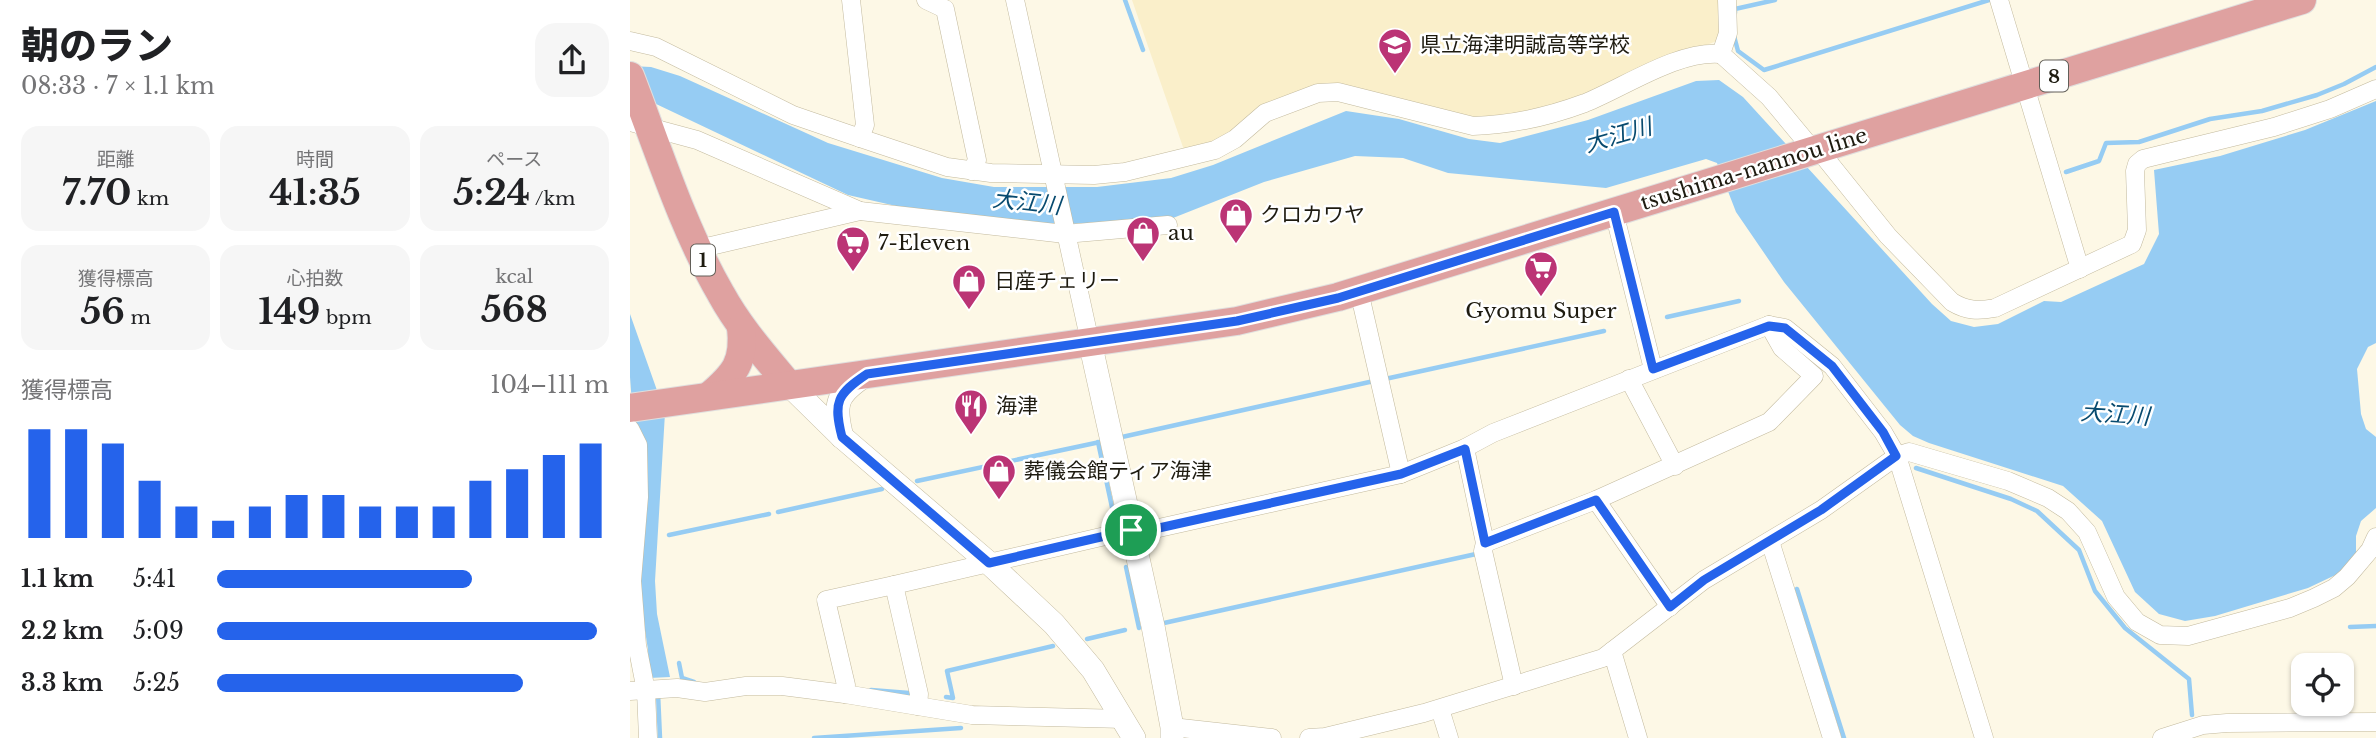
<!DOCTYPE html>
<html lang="ja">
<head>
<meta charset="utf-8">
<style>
  :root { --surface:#fff; --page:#f6f6f6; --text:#202124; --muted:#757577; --accent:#2563eb }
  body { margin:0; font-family:"Libre Baskerville","Noto Sans JP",serif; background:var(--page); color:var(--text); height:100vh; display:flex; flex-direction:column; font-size:26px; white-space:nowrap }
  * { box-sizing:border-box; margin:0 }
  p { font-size:23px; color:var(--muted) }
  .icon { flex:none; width:38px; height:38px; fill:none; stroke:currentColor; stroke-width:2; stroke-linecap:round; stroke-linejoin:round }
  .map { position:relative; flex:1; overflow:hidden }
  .side { display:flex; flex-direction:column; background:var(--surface); width:630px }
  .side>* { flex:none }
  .buttons { position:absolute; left:1661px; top:653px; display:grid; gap:14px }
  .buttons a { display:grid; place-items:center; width:63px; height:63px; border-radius:14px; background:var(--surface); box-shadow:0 2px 5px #0004; font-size:35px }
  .pin { position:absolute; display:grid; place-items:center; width:60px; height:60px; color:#fff; margin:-30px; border:4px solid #fff; border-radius:50%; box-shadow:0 2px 7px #0007 }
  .round { display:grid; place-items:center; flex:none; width:74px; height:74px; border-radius:21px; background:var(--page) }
  .head { display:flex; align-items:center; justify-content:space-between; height:119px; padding:0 21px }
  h1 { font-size:38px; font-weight:800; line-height:52px }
  .figures { display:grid; grid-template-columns:repeat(3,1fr); gap:10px; height:119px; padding:7px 21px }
  .figures div { display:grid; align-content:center; border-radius:18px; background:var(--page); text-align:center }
  .figures b { font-size:35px; font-weight:800 }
  .figures small { font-size:19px; font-weight:400 }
  .figures p { font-size:19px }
  .chart { height:196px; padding:14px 21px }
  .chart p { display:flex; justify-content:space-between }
  .chart svg { width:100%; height:126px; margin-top:7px; stroke:var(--accent); stroke-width:6 }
  ul { padding:0 21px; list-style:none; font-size:23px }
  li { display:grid; grid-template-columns:112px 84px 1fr; align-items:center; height:52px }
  li i { height:18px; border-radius:9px; background:var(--accent) }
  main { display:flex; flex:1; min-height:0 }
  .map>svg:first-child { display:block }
  .built { fill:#faefca }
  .water { fill:#96ccf3 }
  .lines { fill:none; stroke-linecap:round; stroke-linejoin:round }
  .stream { stroke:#96ccf3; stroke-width:4.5 }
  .minor-casing { stroke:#c3ba9e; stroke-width:19 }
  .tertiary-casing { stroke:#c3ba9e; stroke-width:24 }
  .primary-casing { stroke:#e0dfde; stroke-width:30 }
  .minor { stroke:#fff; stroke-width:18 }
  .tertiary { stroke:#fff; stroke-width:23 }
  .primary { stroke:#dfa1a0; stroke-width:28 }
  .route-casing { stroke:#fff; stroke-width:14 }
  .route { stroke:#2563eb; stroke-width:9 }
  .labels { text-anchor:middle; stroke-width:5; stroke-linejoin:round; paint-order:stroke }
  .shield { fill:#fff; stroke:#625f58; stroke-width:2 }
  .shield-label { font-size:19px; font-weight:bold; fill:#1e1b10 }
  .poi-label { font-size:21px; fill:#1e1b10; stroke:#fff; text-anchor:start }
  .street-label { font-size:21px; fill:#1e1b10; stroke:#fff }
  .water-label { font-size:23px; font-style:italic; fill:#074a6f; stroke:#fff }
</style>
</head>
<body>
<main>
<section class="side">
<div class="head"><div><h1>朝のラン</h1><p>08:33 · 7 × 1.1 km</p></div><a class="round"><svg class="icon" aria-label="share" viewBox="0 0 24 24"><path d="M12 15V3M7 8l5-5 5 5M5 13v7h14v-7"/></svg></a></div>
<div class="figures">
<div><p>距離</p><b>7.70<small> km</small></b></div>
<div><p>時間</p><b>41:35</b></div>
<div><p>ペース</p><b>5:24<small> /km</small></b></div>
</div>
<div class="figures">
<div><p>獲得標高</p><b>56<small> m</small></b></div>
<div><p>心拍数</p><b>149<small> bpm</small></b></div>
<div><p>kcal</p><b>568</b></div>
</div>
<div class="chart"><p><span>獲得標高</span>104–111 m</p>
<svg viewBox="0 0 160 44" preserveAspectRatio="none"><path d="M5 44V6M15 44V6M25 44V11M35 44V24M45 44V33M55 44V38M65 44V33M75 44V29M85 44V29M95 44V33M105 44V33M115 44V33M125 44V24M135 44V20M145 44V15M155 44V11"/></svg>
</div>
<ul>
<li><b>1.1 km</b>5:41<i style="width:65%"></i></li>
<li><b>2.2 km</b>5:09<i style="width:97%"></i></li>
<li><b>3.3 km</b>5:25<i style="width:78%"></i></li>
</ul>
</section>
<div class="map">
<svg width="1746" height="738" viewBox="0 0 1746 738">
  <rect width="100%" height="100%" fill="#fdf8e6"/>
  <path class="built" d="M502 0H1095L1096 8 1087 41 1034 61 951 97 898 112 845 120 699 89 603 136 555 153Z"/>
  <g class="water">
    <path d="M0 66 21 67 50 76 198 143 312 178 364 187H467L541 178 583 165 716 111 769 119 839 139 870 143 958 120 1066 81 1089 80 1113 97 1302 304 1321 321 1344 327 1368 324 1414 301 1431 302 1514 264 1529 234 1524 170 1590 156 1675 130 1746 101V343L1738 347 1727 369 1731 414 1736 429 1746 437V508L1731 521 1726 536V553L1716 570 1678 588 1585 616 1555 621 1529 614 1505 592 1472 521 1433 486 1299 443 1283 436 1270 425 1154 282 1106 212 1087 163 1076 159 976 188 818 173 773 158 725 156 634 182 543 218 423 225 288 211 218 195 24 103Z"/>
    <path d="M0 314 35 413 25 581 27 614 40 677 19 678 18 650 9 591 16 446 3 418 0 377Z"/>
  </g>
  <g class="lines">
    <g class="stream">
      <path d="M495 0 513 50"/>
      <path d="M1105 13V9L1145 0"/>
      <path d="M1104 36 1108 51 1134 70 1359 0"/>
      <path d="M1436 172 1469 161 1476 143 1509 142 1580 119 1632 111 1687 95 1714 84 1746 67"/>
      <path d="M1037 317 1109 301"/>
      <path d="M755 379 974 331"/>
      <path d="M492 437 744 381"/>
      <path d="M468 442 486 526"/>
      <path d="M1286 468 1381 499 1407 511 1449 550 1465 591 1495 628 1559 679 1562 715"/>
      <path d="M287 481 470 442"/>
      <path d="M148 512 252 489"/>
      <path d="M39 535 139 514"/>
      <path d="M489 539 493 556"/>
      <path d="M496 567 509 628"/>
      <path d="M1167 589 1214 738"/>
      <path d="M534 623 846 554"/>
      <path d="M1720 627 1746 626"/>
      <path d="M457 639 495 630"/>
      <path d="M49 663 52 678 64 682"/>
      <path d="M241 690 279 693"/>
      <path d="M28 693 30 738"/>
      <path d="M316 697 323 698 317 671 423 646"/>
      <path d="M184 738 331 728"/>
    </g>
    <g class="minor-casing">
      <g id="minor">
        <path d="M221 0 235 125 230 138 317 167 361 173 464 175 495 172 585 150 605 139 635 113 688 93 708 92 843 126C879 125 920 116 955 103 995 87 1048 50 1091 54"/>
        <path d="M296 0 315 9 347 160 342 171"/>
        <path d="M385 0 460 342"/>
        <path d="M1097 0 1098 33 1091 54 1139 97 1183 150"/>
        <path d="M1369 0 1450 269"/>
        <path d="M0 41 26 47 163 115 230 138"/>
        <path d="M0 122 67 140 230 211 435 234 538 225"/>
        <path d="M1188 149 1258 236 1322 302C1337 311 1348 311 1365 308L1502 244 1507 230 1505 171 1507 164 1513 159 1644 127 1700 109 1746 89"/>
        <path d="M984 212 1023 369"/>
        <path d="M68 249 230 211"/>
        <path d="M729 291 771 474"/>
        <path d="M999 379 1045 466"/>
        <path d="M0 429 8 445 9 497 2 581 7 645 16 691 18 738"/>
        <path d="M835 448 855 543 966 500 1139 422 1184 376 1152 348 1139 325"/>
        <path d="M966 500 1040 607"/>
        <path d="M502 534 771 474 835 448 863 433 1139 325 1155 328 1202 366 1253 432 1267 456 1354 738"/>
        <path d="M1140 541 1202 738"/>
        <path d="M855 543 853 551 884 686"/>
        <path d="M264 585 501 530"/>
        <path d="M982 651 1008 738"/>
        <path d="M0 691 47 688 75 692 116 686H152L215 694 342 715 494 719"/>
        <path d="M215 694 216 685 196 600 264 585 289 694 288 706"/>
        <path d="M810 709 819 738"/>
        <path d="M542 727 642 738"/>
        <path d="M679 738 695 737 794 713 973 658 1074 580 1191 510 1267 456 1279 452 1378 481 1418 498 1438 511 1457 532 1486 597 1507 622 1530 635 1558 636 1660 608 1684 598 1704 588 1717 577 1740 550 1746 537"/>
        <path d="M1532 738 1573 725 1597 723 1746 722"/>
      </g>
    </g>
    <g class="tertiary-casing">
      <g id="tertiary">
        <path d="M460 342 523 626 542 727V738"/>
        <path d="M158 384 212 437 359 563 424 624 463 670 504 738"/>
        <path d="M212 437C203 402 207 394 237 374"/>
      </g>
    </g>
    <g class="primary-casing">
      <g id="primary">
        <path d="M0 76C27 146 53 229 91 294 109 327 134 355 158 384"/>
        <path d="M79 396C105 374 115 362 111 327"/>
        <path d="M0 408 607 321 708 297 1672 0"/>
      </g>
    </g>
    <use href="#minor" class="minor"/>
    <use href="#tertiary" class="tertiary"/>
    <use href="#primary" class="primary"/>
  </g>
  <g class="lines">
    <g class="route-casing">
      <path id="route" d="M984 212 1023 369 1139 326 1155 328 1202 366 1253 432 1266 456 1191 510 1074 580 1040 607 966 500 855 543 835 449 771 474 502 534 501 530 359 563 212 437C203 402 207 394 237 374L607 321 708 298Z"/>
    </g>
    <use href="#route" class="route"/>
  </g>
  <defs>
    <g id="school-pin" transform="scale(1.75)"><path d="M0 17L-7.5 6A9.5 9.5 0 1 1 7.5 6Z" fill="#bb3475" stroke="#fff"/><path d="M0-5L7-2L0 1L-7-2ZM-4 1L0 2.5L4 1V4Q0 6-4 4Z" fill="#fff"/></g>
    <g id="shop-pin" transform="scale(1.75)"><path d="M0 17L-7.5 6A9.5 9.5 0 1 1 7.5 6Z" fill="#bb3475" stroke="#fff"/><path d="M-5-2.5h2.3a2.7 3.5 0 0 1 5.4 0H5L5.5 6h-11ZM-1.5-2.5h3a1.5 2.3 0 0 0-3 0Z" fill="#fff"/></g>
    <g id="supermarket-pin" transform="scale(1.75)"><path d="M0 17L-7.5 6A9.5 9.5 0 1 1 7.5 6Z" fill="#bb3475" stroke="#fff"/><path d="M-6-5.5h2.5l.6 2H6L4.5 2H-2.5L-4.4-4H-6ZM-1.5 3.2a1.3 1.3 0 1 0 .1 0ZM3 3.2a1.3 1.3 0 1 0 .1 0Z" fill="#fff"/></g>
    <g id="restaurant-pin" transform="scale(1.75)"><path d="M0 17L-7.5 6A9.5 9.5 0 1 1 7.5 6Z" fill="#bb3475" stroke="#fff"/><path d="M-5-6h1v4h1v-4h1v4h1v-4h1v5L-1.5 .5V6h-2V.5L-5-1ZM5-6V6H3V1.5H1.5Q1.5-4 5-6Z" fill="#fff"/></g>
  </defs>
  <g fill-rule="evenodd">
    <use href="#school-pin" x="765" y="45"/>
    <use href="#shop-pin" x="606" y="215"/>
    <use href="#shop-pin" x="513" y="233"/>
    <use href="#supermarket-pin" x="223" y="243"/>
    <use href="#supermarket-pin" x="911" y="268"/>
    <use href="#shop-pin" x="339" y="281"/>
    <use href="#restaurant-pin" x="341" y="406"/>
    <use href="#shop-pin" x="369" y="471"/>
  </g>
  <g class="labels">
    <g class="shield">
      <rect x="1410" y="60.5" width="28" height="31" rx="5"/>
      <rect x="61" y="244.5" width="24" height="31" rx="5"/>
    </g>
    <g class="shield-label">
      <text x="1424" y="83">8</text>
      <text x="73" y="267">1</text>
    </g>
    <g class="poi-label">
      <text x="790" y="52">県立海津明誠高等学校</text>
      <text x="630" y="222">クロカワヤ</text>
      <text x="538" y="240">au</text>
      <text x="248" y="250">7-Eleven</text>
      <text x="364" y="288">日産チェリー</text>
      <text x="911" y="318" text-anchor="middle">Gyomu Super</text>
      <text x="366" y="413">海津</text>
      <text x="394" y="478">葬儀会館ティア海津</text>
    </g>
    <g class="street-label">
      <text transform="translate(1124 169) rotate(-17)" y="7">tsushima-nannou line</text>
    </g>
    <g class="water-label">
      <text transform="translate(988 135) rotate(-16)" y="8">大江川</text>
      <text transform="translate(397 202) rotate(6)" y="8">大江川</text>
      <text transform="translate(1485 414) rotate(4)" y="8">大江川</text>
    </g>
  </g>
</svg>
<div class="buttons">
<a><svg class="icon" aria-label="locate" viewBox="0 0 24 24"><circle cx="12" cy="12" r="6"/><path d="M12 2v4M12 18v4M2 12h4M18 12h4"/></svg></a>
</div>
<div class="pin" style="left:501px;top:530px;background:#1e9e55"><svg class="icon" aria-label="arrive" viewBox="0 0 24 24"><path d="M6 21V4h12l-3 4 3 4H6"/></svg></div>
</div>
</main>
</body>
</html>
